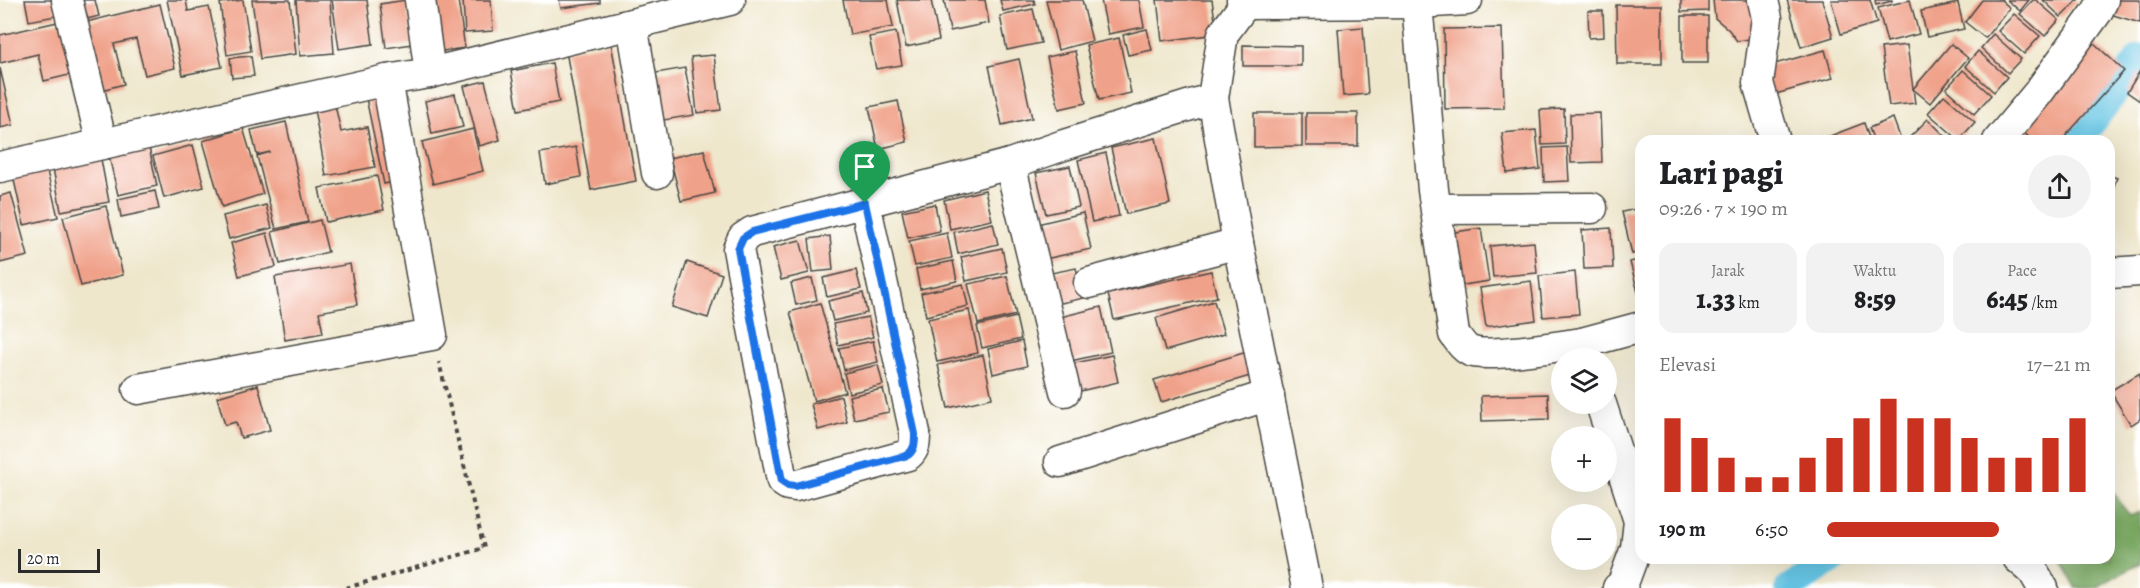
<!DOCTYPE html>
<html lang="id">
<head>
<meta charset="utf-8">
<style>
  :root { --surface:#fff; --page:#f2f2f2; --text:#202124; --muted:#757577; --accent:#c8321e }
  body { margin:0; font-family:Alegreya,serif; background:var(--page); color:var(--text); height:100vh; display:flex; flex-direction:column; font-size:22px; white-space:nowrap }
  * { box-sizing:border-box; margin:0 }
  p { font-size:20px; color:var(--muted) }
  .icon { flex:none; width:33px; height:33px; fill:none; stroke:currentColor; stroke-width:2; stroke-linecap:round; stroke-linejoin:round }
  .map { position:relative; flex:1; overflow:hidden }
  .panel { position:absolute; left:1635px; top:135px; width:480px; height:429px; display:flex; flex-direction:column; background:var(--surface); border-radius:18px; box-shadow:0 6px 24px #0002 }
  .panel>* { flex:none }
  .buttons { position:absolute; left:1551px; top:348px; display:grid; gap:12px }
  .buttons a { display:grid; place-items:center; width:66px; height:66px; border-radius:50%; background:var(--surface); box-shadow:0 6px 24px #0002; font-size:30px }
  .scale { position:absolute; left:18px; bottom:15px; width:82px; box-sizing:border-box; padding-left:6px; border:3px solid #2b2b2b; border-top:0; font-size:16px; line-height:21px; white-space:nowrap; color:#2b2b2b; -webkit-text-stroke:4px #fff; paint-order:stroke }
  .pin { position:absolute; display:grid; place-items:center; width:51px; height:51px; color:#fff; margin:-62px -26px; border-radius:50% 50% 50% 0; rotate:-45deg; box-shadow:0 0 6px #0007 }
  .pin .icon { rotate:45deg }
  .round { display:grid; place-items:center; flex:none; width:63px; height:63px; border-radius:32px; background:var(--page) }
  .overview { display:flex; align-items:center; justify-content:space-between; height:102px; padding:0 24px }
  h1 { font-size:33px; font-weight:800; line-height:45px }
  .figures { display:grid; grid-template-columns:repeat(3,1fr); gap:9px; height:102px; padding:6px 24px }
  .figures div { display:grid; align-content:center; border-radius:15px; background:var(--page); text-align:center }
  .figures b { font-size:26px; font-weight:800 }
  .figures small { font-size:16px; font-weight:400 }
  .figures p { font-size:16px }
  .chart { height:168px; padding:12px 24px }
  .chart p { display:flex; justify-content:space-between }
  .chart svg { width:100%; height:108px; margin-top:6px; stroke:var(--accent); stroke-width:6 }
  ul { padding:0 24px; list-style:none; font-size:20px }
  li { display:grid; grid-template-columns:96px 72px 1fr; align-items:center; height:45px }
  li i { height:15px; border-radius:8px; background:var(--accent) }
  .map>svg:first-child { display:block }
  .forest { fill:#78a761; stroke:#526946; stroke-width:1.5 }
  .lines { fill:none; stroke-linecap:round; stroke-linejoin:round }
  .canal { stroke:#65c4e3; stroke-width:28 }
  .building { fill:#f0a189 }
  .street-casing { stroke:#484743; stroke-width:33 }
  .path { stroke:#484743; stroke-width:4; stroke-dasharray:4.5 4.5; stroke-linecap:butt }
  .street { stroke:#fff; stroke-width:30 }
  .route-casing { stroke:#fff; stroke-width:12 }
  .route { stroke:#1a73e8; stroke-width:8 }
</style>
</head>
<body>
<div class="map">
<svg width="2140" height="588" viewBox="0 0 2140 588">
  <rect width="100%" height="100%" fill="#fff"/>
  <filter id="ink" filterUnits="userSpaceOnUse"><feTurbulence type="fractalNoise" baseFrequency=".0167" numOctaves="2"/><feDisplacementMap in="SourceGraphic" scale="12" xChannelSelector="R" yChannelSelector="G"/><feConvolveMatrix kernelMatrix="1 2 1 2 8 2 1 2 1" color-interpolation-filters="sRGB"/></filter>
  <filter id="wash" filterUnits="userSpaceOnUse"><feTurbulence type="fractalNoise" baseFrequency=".008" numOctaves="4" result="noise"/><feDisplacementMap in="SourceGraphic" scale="24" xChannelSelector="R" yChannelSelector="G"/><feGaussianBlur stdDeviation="1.35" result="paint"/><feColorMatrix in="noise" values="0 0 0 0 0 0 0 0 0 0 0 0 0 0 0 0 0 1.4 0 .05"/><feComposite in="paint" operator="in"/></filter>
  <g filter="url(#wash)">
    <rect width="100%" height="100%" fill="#efe7cc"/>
    <path class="forest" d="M2112 491 2130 516 2140 512V563L2095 588H2076L2059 558H2109V494Z"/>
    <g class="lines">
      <g class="canal">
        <path d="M2078 141 2140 58"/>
        <path d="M1789 588 1835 558"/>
      </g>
    </g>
    <g id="blocks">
      <g class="building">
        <path d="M25 0H53L56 16 29 21Z"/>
        <path d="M78 0H95L99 16 83 20Z"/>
        <path d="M167 0H186L188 11 209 7 222 67 183 75Z"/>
        <path d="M243 0 251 51 227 55 220 3Z"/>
        <path d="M252 0H290L296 54 260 59Z"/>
        <path d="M296 0H330L334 53 300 56Z"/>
        <path d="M332 0H367L373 44 339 49Z"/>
        <path d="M406 0 412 44 386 48 380 4Z"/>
        <path d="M427 0H458L465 48 435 52Z"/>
        <path d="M463 0H491L493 31 465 33Z"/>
        <path d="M559 0H600V3L561 8Z"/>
        <path d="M843 0H888L893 27 850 35Z"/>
        <path d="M897 0H931L939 40 906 47Z"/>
        <path d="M944 0H985L989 23 950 31Z"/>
        <path d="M1000 0H1034L1035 4 1003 11Z"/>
        <path d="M1046 0H1082L1092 41 1058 50Z"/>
        <path d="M1101 0H1139L1144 27 1108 34Z"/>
        <path d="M1157 0H1212L1217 34 1162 41Z"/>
        <path d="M1681 0H1708V11L1681 12Z"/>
        <path d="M1713 0H1756L1762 37 1737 41 1729 30 1715 18Z"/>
        <path d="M1787 0H1822L1833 37 1801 47Z"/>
        <path d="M1831 0H1870L1877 23 1841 34Z"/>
        <path d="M1875 0H1892V1L1876 5Z"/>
        <path d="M1910 0 1919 34 1887 42 1878 8Z"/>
        <path d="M1982 0H2001L2010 8 1985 38 1965 22Z"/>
        <path d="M2007 0H2029L2020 11Z"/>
        <path d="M2033 0H2036L2059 20 2045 36 2020 14Z"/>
        <path d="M2043 0H2078L2061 17Z"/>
        <path d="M2106 0H2140V23L2103 12Z"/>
        <path d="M1958 3 1964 29 1927 37 1921 11Z"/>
        <path d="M160 4 175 68 145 75 136 39 114 44 124 84 98 91 82 23Z"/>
        <path d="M1616 5H1662V64H1617Z"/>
        <path d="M1033 9 1041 43 1007 50 1000 16Z"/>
        <path d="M1588 11H1603L1604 37 1589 38Z"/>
        <path d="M2014 14 2040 36 2024 54 1998 31Z"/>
        <rect x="1682" y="16" width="26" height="47"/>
        <path d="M62 21 73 74 44 81 38 54 0 63V35Z"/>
        <path d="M1363 27 1368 94 1343 96 1338 29Z"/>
        <path d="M1502 28 1504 108 1445 109 1444 29Z"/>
        <path d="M1147 29 1152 50 1128 55 1123 35Z"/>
        <path d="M896 32 902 65 876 69 869 37Z"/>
        <path d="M1993 34 2021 59 2008 73 1981 48Z"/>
        <path d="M1119 38 1131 93 1099 100 1086 45Z"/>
        <path d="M2093 42 2124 71 2061 141H2033L2016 125Z"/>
        <path d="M611 43 636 181 591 190 566 51Z"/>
        <path d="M1951 44 1968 58 1930 103 1913 89Z"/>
        <path d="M1243 45 1301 46V66H1243Z"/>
        <path d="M1907 45 1915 103 1889 106 1881 48Z"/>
        <path d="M1825 50 1833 78 1772 95 1764 67Z"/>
        <path d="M1075 51 1086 103 1059 109 1047 57Z"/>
        <path d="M1978 51 2007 77 1994 92 1965 66Z"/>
        <path d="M714 55 721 110 697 113 691 57Z"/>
        <path d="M251 56 254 76 232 78 230 58Z"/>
        <path d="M1019 59 1032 118 1002 125 989 66Z"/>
        <path d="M552 63 559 102 518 110 511 71Z"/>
        <path d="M0 68 13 125 0 128Z"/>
        <path d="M685 68 694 115 658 121 650 74Z"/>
        <path d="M1963 70 1991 95 1974 114 1946 89Z"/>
        <path d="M2140 71V101L2127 92Z"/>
        <path d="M485 81 500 140 479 146 464 86Z"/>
        <path d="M383 94 401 180 384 184 366 98Z"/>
        <path d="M455 94 463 127 432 134 425 101Z"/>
        <path d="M1944 95 1975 122 1959 140 1928 113Z"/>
        <path d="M898 101 907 142 878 149 869 107Z"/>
        <path d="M335 105 341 132 367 127 375 167 326 176 314 109Z"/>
        <path d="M1564 109 1565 144 1542 145 1540 110Z"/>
        <path d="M1254 113H1302V146L1254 147Z"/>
        <rect x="1306" y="113" width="52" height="33"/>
        <path d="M1600 113 1602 162 1571 163 1570 114Z"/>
        <path d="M1893 118 1901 140 1874 141 1869 128Z"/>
        <path d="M1928 119 1950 141H1906Z"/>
        <path d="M286 122 308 222 276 229 257 156 270 152 257 155 251 130Z"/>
        <path d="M1864 123 1870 141H1826L1825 138Z"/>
        <path d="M243 128 263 194 222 207 203 141Z"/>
        <path d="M473 129 483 171 433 184 422 142Z"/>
        <path d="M1536 130 1540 169 1507 173 1502 133Z"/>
        <path d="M1156 138 1170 204 1126 214 1111 148Z"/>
        <path d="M193 145 204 187 164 198 153 156Z"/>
        <path d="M149 147 157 186 118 195 109 156Z"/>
        <path d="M576 147 581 177 545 184 540 153Z"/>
        <path d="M1567 147 1569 181 1544 182 1543 148Z"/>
        <path d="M704 150 715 193 681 201 670 158Z"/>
        <path d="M1106 153 1119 216 1092 222 1078 160Z"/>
        <path d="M100 154 109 202 61 211 52 163Z"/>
        <path d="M45 163 58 217 24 225 12 171Z"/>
        <path d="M1070 166 1079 207 1046 214 1036 173Z"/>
        <path d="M2109 175 2117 178 2109 197Z"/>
        <path d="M377 176 384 210 326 222 319 188Z"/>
        <path d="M985 190 992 220 950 229 944 200Z"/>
        <path d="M155 191 159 209 121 217 118 199Z"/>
        <path d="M11 193 28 256 0 263V196Z"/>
        <path d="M935 204 940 231 908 238 902 211Z"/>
        <path d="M266 205 272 228 229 239 223 216Z"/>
        <path d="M106 206 123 275 81 286 63 217Z"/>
        <path d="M1641 208V252L1632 254 1622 212Z"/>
        <path d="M1083 213 1091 249 1045 259 1037 224Z"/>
        <path d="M320 220 328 252 280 264 272 232Z"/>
        <path d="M993 223 998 244 958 254 954 232Z"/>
        <path d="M1481 228 1489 281 1457 286 1449 233Z"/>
        <path d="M1611 228 1613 268 1584 269 1582 230Z"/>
        <path d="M267 233 276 267 239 276 231 243Z"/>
        <path d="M947 233 952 258 915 266 909 241Z"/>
        <path d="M830 236 833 270 813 272 809 239Z"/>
        <path d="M800 240 809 273 781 280 773 247Z"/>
        <path d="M1534 242 1537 273 1493 277 1490 246Z"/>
        <path d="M1002 248 1007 272 966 281 961 257Z"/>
        <path d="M1641 259V300H1640L1630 262Z"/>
        <path d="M953 261 957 281 920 289 916 269Z"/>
        <path d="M687 262 722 274 708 318 672 307Z"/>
        <path d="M350 264 357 305 319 312 323 333 285 340 275 277Z"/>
        <path d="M1076 268 1084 298 1052 305 1046 274Z"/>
        <path d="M856 270 861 289 827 297 823 278Z"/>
        <path d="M1211 271 1217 297 1114 320 1108 294Z"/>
        <path d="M1575 272 1579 314 1543 317 1539 276Z"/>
        <path d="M1007 276 1016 315 978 324 968 284Z"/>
        <path d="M812 278 817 300 796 305 791 283Z"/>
        <path d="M1531 281 1536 320 1486 327 1480 288Z"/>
        <path d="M963 284 968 306 926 316 921 293Z"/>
        <path d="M863 293 867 313 833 321 828 301Z"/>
        <path d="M1214 301 1224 334 1165 351 1156 318Z"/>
        <path d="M820 303 845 392 814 401 790 312Z"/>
        <path d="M1101 307 1111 352 1066 362 1056 318Z"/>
        <path d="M969 310 978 353 937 362 928 319Z"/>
        <path d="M868 317 873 337 838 345 833 324Z"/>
        <path d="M1016 317 1021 339 982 348 977 326Z"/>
        <path d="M873 341 878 362 844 370 839 348Z"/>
        <path d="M1022 341 1027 366 993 374 988 349Z"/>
        <path d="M1250 351 1257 374 1161 402 1154 380Z"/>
        <path d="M983 355 992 398 948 408 938 365Z"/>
        <path d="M1112 355 1118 382 1072 393 1066 365Z"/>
        <path d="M878 365 883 385 849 393 844 373Z"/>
        <path d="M2140 373V419L2131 425 2110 391Z"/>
        <path d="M258 385 270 430 241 438 236 422 225 425 217 397Z"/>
        <path d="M883 389 889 412 854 419 849 396Z"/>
        <path d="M1548 394 1549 419 1482 421 1481 396Z"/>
        <path d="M841 396 847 422 818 430 811 404Z"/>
      </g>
    </g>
  </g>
  <g filter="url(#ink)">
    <use href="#blocks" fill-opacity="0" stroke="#484743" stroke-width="1.5"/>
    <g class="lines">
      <g class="street-casing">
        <g id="street">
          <path d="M67 0 102 144"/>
          <path d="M420 0 430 73"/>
          <path d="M1242 0 1245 4 1417 3 1467 0"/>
          <path d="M1763 0 1767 18 1758 83 1775 141"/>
          <path d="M1417 3 1433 190 1454 334C1459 340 1463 348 1470 351 1486 358 1562 346 1582 343L1587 358"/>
          <path d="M1245 4 1223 34 1213 98 1238 243 1307 588"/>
          <path d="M632 24 657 173"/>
          <path d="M1998 141 2038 93 2097 12 2103 0"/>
          <path d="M1010 164 1065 391"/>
          <path d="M0 167 387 80 430 73 730 0"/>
          <path d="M865 203 915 433C915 443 915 449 908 455L795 486 788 485 782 481 738 249 743 238 752 232 1010 164 1064 145 1213 98"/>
          <path d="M1437 209 1592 208"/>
          <path d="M2109 273 2140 271"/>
          <path d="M1089 283 1238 243"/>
          <path d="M1582 343 1641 327"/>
          <path d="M138 389 432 335 387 80"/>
          <path d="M1601 404 1639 521 1636 548 1622 586 1618 588"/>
          <path d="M1060 462 1269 395"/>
          <path d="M2018 558 2033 571 2043 588"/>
        </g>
      </g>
      <path class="path" d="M346 588 484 548 439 362"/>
      <use href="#street" class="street"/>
    </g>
  </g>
  <g class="lines" filter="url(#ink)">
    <g class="route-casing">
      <path id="route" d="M865 203 915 434C915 443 915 449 908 455L795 486 788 485 782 481 738 249 743 238 752 232Z"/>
    </g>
    <use href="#route" class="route"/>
  </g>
</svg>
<div class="buttons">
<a><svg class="icon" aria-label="layers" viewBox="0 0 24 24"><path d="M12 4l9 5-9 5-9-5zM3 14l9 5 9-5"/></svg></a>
<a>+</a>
<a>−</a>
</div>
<div class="scale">20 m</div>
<div class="pin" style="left:865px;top:203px;background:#1e9e55"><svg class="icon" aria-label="arrive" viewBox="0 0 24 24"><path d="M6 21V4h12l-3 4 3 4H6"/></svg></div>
<section class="panel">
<div class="overview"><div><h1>Lari pagi</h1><p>09:26 · 7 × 190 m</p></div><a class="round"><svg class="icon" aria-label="share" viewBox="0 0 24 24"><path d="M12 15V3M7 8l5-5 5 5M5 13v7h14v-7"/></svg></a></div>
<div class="figures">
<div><p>Jarak</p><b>1.33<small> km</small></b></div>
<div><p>Waktu</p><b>8:59</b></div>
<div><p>Pace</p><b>6:45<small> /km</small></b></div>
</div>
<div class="chart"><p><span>Elevasi</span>17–21 m</p>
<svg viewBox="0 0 160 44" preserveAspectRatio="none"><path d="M5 44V14M15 44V22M25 44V30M35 44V38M45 44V38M55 44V30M65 44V22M75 44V14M85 44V6M95 44V14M105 44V14M115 44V22M125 44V30M135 44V30M145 44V22M155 44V14"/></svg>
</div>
<ul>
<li><b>190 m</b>6:50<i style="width:65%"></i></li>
</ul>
</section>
</div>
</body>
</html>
